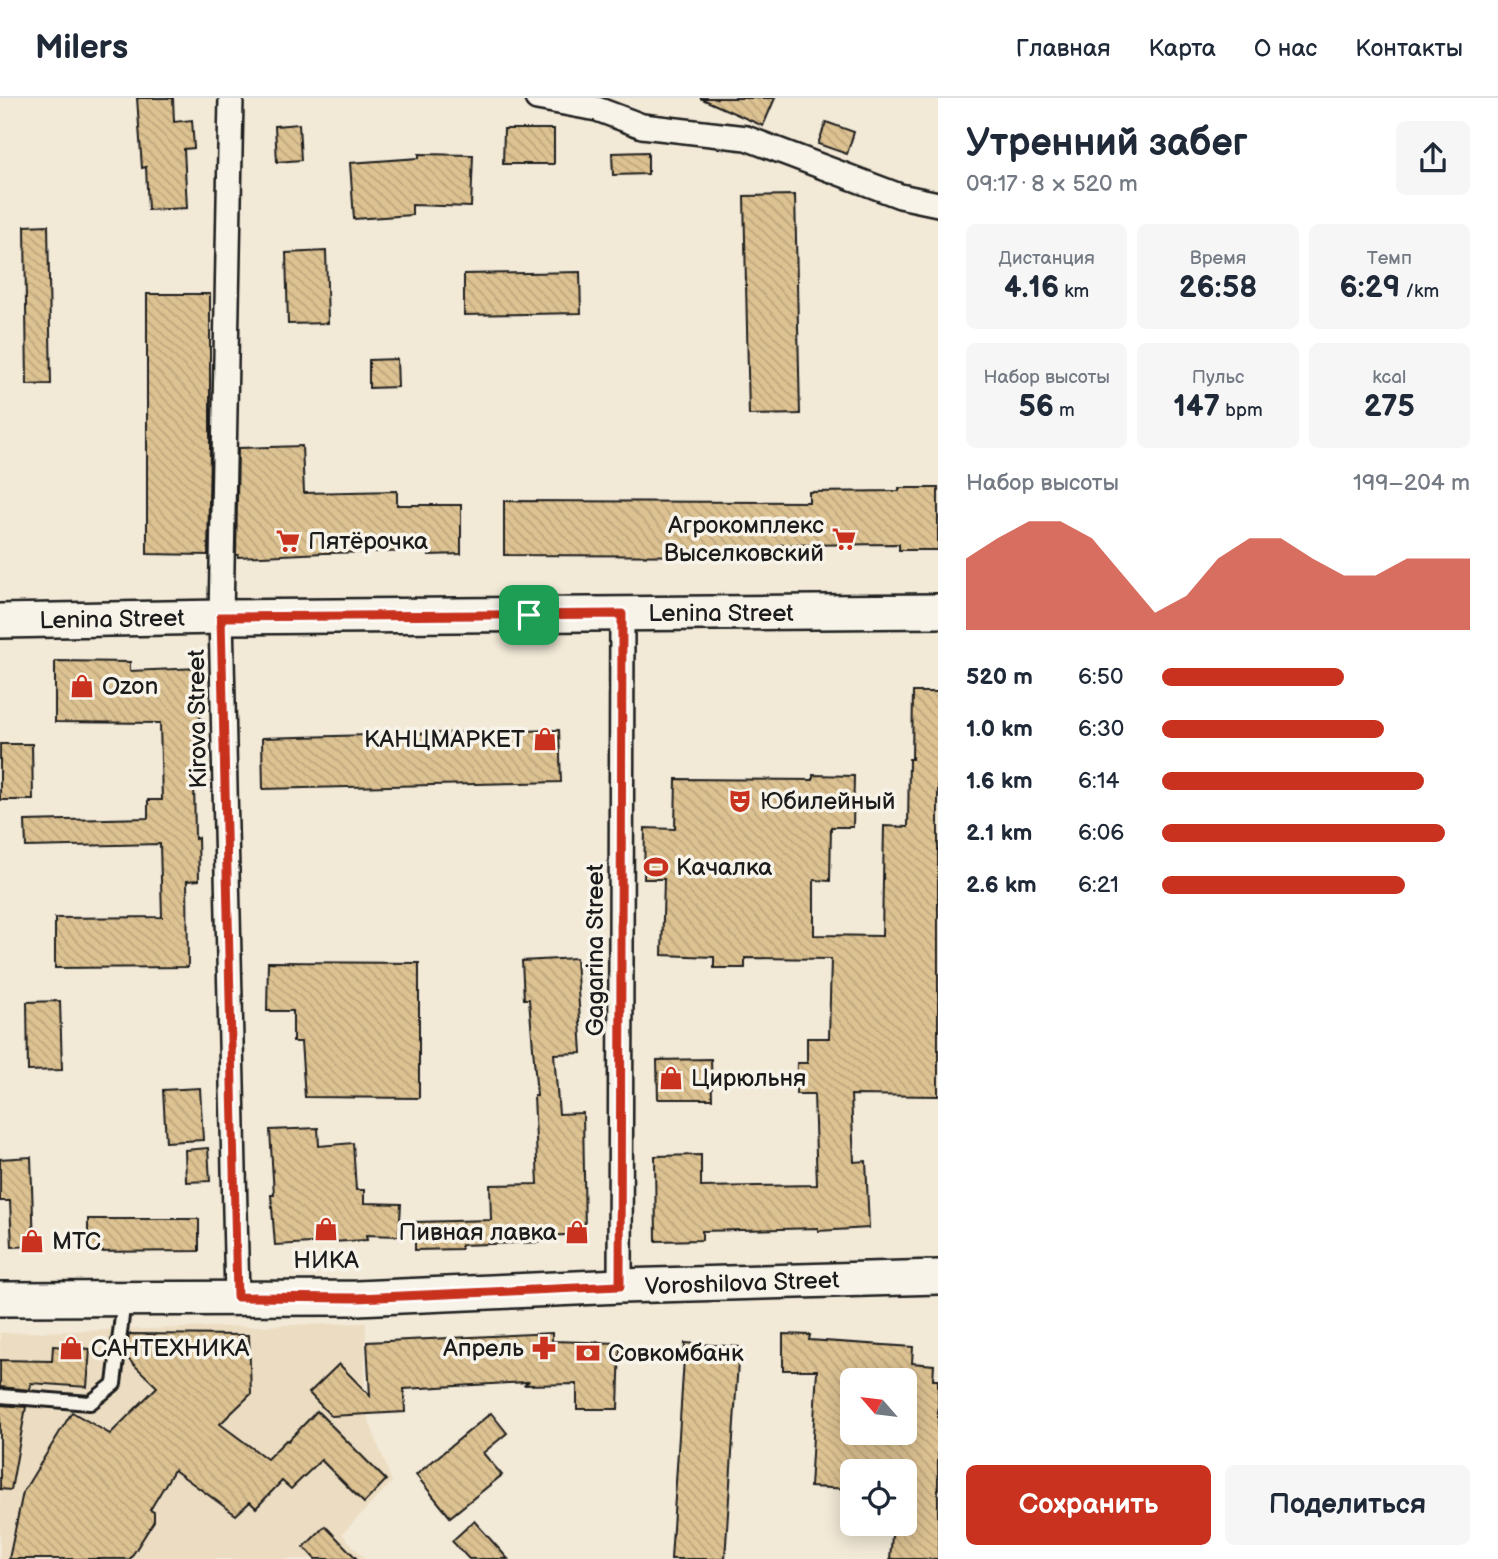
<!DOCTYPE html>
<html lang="ru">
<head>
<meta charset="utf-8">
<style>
  :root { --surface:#fff; --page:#f6f6f7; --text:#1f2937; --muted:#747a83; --line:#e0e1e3; --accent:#c8321e }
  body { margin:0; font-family:"Balsamiq Sans",sans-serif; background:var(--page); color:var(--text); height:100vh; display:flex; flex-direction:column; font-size:26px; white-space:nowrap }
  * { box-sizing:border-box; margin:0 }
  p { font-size:23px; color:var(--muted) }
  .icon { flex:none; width:38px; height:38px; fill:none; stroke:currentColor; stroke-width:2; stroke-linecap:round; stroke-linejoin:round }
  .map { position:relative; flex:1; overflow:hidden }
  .panel { display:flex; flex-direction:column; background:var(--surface); width:560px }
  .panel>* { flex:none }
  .needle { width:46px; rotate:298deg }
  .buttons { position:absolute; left:840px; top:1270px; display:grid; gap:14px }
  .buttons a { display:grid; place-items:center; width:77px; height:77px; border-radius:10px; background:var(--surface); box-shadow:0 4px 18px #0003; font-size:35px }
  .pin { position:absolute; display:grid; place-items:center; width:60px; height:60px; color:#fff; margin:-30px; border-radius:14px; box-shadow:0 4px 10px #0006 }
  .round { display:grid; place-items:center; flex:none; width:74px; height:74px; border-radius:10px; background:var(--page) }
  .headline { display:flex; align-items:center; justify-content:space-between; height:119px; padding:0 28px }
  h1 { font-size:38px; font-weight:600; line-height:52px }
  .stats { display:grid; grid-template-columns:repeat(3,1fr); gap:10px; height:119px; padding:7px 28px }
  .stats div { display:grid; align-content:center; border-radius:10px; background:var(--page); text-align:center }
  .stats b { font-size:30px; font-weight:600 }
  .stats small { font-size:19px; font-weight:400 }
  .stats p { font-size:19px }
  .chart { height:196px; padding:14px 28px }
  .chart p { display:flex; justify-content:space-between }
  .chart svg { width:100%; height:126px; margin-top:7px; fill:var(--accent); opacity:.7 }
  .primary-button { display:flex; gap:14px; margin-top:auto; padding:14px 28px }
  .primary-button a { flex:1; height:80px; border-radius:10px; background:var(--accent); color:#fff; font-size:28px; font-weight:600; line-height:80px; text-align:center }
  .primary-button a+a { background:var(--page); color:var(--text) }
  ul { padding:0 28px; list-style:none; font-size:23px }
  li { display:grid; grid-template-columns:112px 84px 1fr; align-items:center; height:52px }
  li i { height:18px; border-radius:9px; background:var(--accent) }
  header { display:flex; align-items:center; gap:42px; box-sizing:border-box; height:98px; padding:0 35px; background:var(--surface); border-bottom:2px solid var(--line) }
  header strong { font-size:33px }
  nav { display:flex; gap:38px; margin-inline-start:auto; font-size:24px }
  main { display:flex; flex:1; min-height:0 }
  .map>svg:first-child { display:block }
  .built { fill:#ecddc2 }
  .building { fill:url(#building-back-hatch); stroke:#1c1c1c; stroke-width:2; fill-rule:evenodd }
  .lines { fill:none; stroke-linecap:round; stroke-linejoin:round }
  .lane-casing { stroke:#1c1c1c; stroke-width:18 }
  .street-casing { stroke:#1c1c1c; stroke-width:28 }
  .secondary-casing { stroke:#1c1c1c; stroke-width:38 }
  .lane { stroke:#f7f3e8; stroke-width:12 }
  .street { stroke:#f7f3e8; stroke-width:23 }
  .secondary { stroke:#f7f3e8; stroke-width:33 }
  .route-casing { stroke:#fff; stroke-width:14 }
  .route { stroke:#c8321e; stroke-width:9 }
  .labels { text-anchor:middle; stroke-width:7; stroke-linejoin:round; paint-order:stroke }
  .poi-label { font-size:24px; fill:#1c1c1c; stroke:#f7f3e8; text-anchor:start }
  .street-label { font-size:24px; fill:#1c1c1c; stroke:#f7f3e8 }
</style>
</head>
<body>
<header>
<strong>Milers</strong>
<nav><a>Главная</a><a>Карта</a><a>О нас</a><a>Контакты</a></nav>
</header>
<main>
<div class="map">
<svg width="938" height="1461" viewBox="0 0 938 1461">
  <defs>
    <pattern id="building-back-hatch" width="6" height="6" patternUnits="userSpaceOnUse" patternTransform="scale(1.75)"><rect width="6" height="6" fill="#ddc292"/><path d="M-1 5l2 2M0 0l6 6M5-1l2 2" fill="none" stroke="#bda67d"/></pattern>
  </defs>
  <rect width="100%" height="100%" fill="#f2e9d7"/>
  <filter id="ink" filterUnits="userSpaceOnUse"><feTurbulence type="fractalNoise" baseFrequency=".0143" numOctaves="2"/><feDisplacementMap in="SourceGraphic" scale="14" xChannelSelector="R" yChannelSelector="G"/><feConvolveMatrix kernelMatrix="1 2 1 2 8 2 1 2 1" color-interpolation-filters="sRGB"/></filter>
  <g filter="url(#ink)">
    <path class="built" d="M366 1225 364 1309 392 1384 342 1436 365 1461H0V1235Z"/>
    <g class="building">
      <path d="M137 0H173L174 24 192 22 194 50 184 51 187 110 148 112 146 69 142 70Z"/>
      <path d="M700 0H775L763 28Z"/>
      <path d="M826 24 854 34 847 56 818 46Z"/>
      <path d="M299 26 301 62 277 64 275 28Z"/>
      <path d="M504 31H554V66H503Z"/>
      <path d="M648 54V76L613 77 612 55Z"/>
      <path d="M419 56 473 57 471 109 412 107V117L354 121 350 65 419 60Z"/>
      <path d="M795 97 800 316 749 317 744 98Z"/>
      <path d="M48 127 51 286 27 287 25 128Z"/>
      <path d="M326 153 328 225 288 226 286 155Z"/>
      <path d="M580 174 581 215 464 217V176Z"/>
      <path d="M147 196H210V351L208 457 147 456Z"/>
      <path d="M397 261 398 289 369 290V262Z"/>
      <path d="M302 348 304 395 397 393V407H461V456L429 457V453L324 455 238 459V457H236L238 350Z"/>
      <path d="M899 390H938V452H899V446L779 447V458L504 457V403L809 404V394L899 393Z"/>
      <path d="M55 563 130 564V573L199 570 202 680H194L195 741 198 740 199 782 187 783 188 869 55 870V820L162 819 160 746 26 749 25 723 148 720V702H162L160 625 55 624Z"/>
      <path d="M913 594H938V998L851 997 854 1064 866 1063 869 1130 818 1133V1130L702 1133V1142L656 1143 655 1058 701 1057V1089L817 1087 814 996H796L797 965H807V940H829L831 861 745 860V870H714V859L662 857 664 781H644L645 730 675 731 676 681 813 682V677L854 678 853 729H831L830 783 814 782V837L882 838 884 728 908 729 909 661H912Z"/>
      <path d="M559 632 561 684 263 691 262 640Z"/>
      <path d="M0 646H32L33 702H0Z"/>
      <path d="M576 860 582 955 554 956 559 1016 583 1015 585 1136 544 1138V1144L461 1147V1151L415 1152V1124L491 1122 490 1087 538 1086 534 998H537L529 901H524L522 863Z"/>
      <path d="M268 864 419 865V1000L305 999 301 944H293V913H267Z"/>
      <path d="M60 903 62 972 28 973 27 904Z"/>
      <path d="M711 961 712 1001H658L657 962Z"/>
      <path d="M200 990 203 1042 166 1044 163 992Z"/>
      <path d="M318 1030 319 1048 353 1045 356 1092H364V1105L401 1106 399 1138 366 1137 367 1142 275 1147 271 1097H274L270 1032Z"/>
      <path d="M208 1050 210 1083 186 1084 185 1052Z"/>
      <path d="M31 1059 34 1148 12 1149 10 1103H0V1061Z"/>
      <path d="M88 1121H199V1153L88 1154Z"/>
      <path d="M552 1235V1243L620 1245 618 1311H577V1286L525 1287 528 1284 404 1291 405 1314 331 1318 309 1295 339 1266 370 1298 367 1244Z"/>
      <path d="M129 1236 249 1237 251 1296 220 1326 267 1361 286 1342 288 1343 317 1313 386 1382 364 1405 321 1362 291 1391 282 1383 256 1410 250 1404 236 1417 174 1372 150 1412 154 1414V1423L130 1461H9L23 1394 72 1314 110 1336 157 1289 126 1259Z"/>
      <path d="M783 1236 810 1237 809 1242 913 1249 912 1265 934 1267 933 1282H938V1461H890L893 1426H905V1374H852V1391L810 1389 817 1272H783ZM852 1283H905V1335H852Z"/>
      <path d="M685 1245 739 1249 725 1461H671Z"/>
      <path d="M53 1248 90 1251 87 1289 31 1285 30 1292 0 1289V1262L52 1263Z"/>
      <path d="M0 1307 26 1309 11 1392 0 1391Z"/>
      <path d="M491 1315 507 1335 483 1355 502 1377 450 1419 416 1377Z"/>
      <path d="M474 1423 508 1461H469L452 1443Z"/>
      <path d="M325 1428 357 1461H315L304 1449Z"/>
    </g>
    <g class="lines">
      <g class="lane-casing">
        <path id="lane" d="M0 1298 90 1305 114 1286 124 1201"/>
      </g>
      <g class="street-casing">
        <g id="street">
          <path d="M231 0 221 519 237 1199"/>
          <path d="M537 0 597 11 642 28 746 40 900 98 938 106"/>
          <path d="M620 1188 622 516"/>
        </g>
      </g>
      <g class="secondary-casing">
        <g id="secondary">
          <path d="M0 523 221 519 938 513"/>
          <path d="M0 1201 357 1200 620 1188 938 1179"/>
        </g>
      </g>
      <use href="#lane" class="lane"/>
      <use href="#street" class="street"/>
      <use href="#secondary" class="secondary"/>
    </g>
  </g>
  <g class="lines" filter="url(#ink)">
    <g class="route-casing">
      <path id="route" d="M622 516 620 1188 357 1200 237 1199 221 519Z"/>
    </g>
    <use href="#route" class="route"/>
  </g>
  <defs>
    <g id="supermarket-bare" transform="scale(1.89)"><path d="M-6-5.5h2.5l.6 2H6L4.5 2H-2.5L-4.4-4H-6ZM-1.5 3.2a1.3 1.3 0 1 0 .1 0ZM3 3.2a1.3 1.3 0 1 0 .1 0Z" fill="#c8321e" stroke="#f7f3e8" stroke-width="2.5" paint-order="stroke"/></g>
    <g id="shop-bare" transform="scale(1.89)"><path d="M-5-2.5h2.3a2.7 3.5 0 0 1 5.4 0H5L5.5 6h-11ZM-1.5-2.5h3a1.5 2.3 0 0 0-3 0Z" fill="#c8321e" stroke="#f7f3e8" stroke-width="2.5" paint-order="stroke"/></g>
    <g id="theatre-bare" transform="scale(1.89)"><path d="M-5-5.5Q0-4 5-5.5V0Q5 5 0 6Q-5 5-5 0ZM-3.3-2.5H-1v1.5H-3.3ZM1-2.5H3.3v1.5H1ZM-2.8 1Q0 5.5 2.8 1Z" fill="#c8321e" stroke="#f7f3e8" stroke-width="2.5" paint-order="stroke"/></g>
    <g id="stadium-bare" transform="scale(1.89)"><path d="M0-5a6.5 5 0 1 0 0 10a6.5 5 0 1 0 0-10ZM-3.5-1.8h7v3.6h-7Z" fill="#c8321e" stroke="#f7f3e8" stroke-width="2.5" paint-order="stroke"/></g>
    <g id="pharmacy-bare" transform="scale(1.89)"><path d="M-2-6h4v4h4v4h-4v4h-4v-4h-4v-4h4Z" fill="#c8321e" stroke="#f7f3e8" stroke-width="2.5" paint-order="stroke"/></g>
    <g id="bank-bare" transform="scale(1.89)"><path d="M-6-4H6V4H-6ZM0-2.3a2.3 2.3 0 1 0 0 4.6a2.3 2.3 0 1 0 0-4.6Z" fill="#c8321e" stroke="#f7f3e8" stroke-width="2.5" paint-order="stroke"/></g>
  </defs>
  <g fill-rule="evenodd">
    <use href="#supermarket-bare" x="844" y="441"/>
    <use href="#supermarket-bare" x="288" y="443"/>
    <use href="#shop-bare" x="82" y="588"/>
    <use href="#shop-bare" x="545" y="641"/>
    <use href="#theatre-bare" x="740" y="703"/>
    <use href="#stadium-bare" x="656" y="769"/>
    <use href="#shop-bare" x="671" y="980"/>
    <use href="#shop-bare" x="326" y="1131"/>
    <use href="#shop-bare" x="577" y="1134"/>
    <use href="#shop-bare" x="32" y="1143"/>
    <use href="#shop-bare" x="71" y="1250"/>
    <use href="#pharmacy-bare" x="544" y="1250"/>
    <use href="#bank-bare" x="588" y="1255"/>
  </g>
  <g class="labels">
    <g class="poi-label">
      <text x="824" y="435" text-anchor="end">Агрокомплекс<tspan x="824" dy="28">Выселковский</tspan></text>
      <text x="308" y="451">Пятёрочка</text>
      <text x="102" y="596">Ozon</text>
      <text x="525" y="649" text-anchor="end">КАНЦМАРКЕТ</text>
      <text x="760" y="711">Юбилейный</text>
      <text x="676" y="777">Качалка</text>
      <text x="691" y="988">Цирюльня</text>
      <text x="557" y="1142" text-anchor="end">Пивная лавка</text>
      <text x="52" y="1151">МТС</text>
      <text x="326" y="1170" text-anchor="middle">НИКА</text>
      <text x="91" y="1258">САНТЕХНИКА</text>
      <text x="524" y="1258" text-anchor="end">Апрель</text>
      <text x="608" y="1263">Совкомбанк</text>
    </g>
    <g class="street-label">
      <text x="721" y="523">Lenina Street</text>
      <text transform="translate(112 521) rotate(-1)" y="8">Lenina Street</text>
      <text transform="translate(197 621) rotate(-91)" y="8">Kirova Street</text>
      <text transform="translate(595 852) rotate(-90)" y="8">Gagarina Street</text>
      <text transform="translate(742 1185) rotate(-2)" y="8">Voroshilova Street</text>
    </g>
  </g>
</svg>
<div class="buttons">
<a><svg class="needle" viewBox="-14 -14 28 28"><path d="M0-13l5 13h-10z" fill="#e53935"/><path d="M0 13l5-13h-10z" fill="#747a83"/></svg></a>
<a><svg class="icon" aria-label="locate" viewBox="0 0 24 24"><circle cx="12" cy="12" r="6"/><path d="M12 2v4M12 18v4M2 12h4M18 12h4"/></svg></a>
</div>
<div class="pin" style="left:529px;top:517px;background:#1e9e55"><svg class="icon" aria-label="arrive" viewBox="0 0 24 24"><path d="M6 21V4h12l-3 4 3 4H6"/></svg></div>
</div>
<section class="panel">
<div class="headline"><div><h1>Утренний забег</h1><p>09:17 · 8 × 520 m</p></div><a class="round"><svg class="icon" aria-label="share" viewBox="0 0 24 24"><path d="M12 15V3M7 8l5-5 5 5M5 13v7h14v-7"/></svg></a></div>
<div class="stats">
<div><p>Дистанция</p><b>4.16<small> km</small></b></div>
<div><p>Время</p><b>26:58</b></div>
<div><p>Темп</p><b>6:29<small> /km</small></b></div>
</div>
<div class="stats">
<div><p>Набор высоты</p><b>56<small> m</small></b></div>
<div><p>Пульс</p><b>147<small> bpm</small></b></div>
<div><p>kcal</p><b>275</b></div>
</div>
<div class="chart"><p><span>Набор высоты</span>199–204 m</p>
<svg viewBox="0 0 160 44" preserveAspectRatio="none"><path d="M0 44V19L10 12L20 6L30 6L40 12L50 25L60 38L70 32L80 19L90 12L100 12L110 19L120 25L130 25L140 19L150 19L160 19V44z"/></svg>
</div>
<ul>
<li><b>520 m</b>6:50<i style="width:59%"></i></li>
<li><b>1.0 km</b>6:30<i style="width:72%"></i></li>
<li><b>1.6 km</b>6:14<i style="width:85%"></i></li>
<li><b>2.1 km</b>6:06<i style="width:92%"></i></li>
<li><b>2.6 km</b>6:21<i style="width:79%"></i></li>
</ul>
<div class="primary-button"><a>Сохранить</a><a>Поделиться</a></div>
</section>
</main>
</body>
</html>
